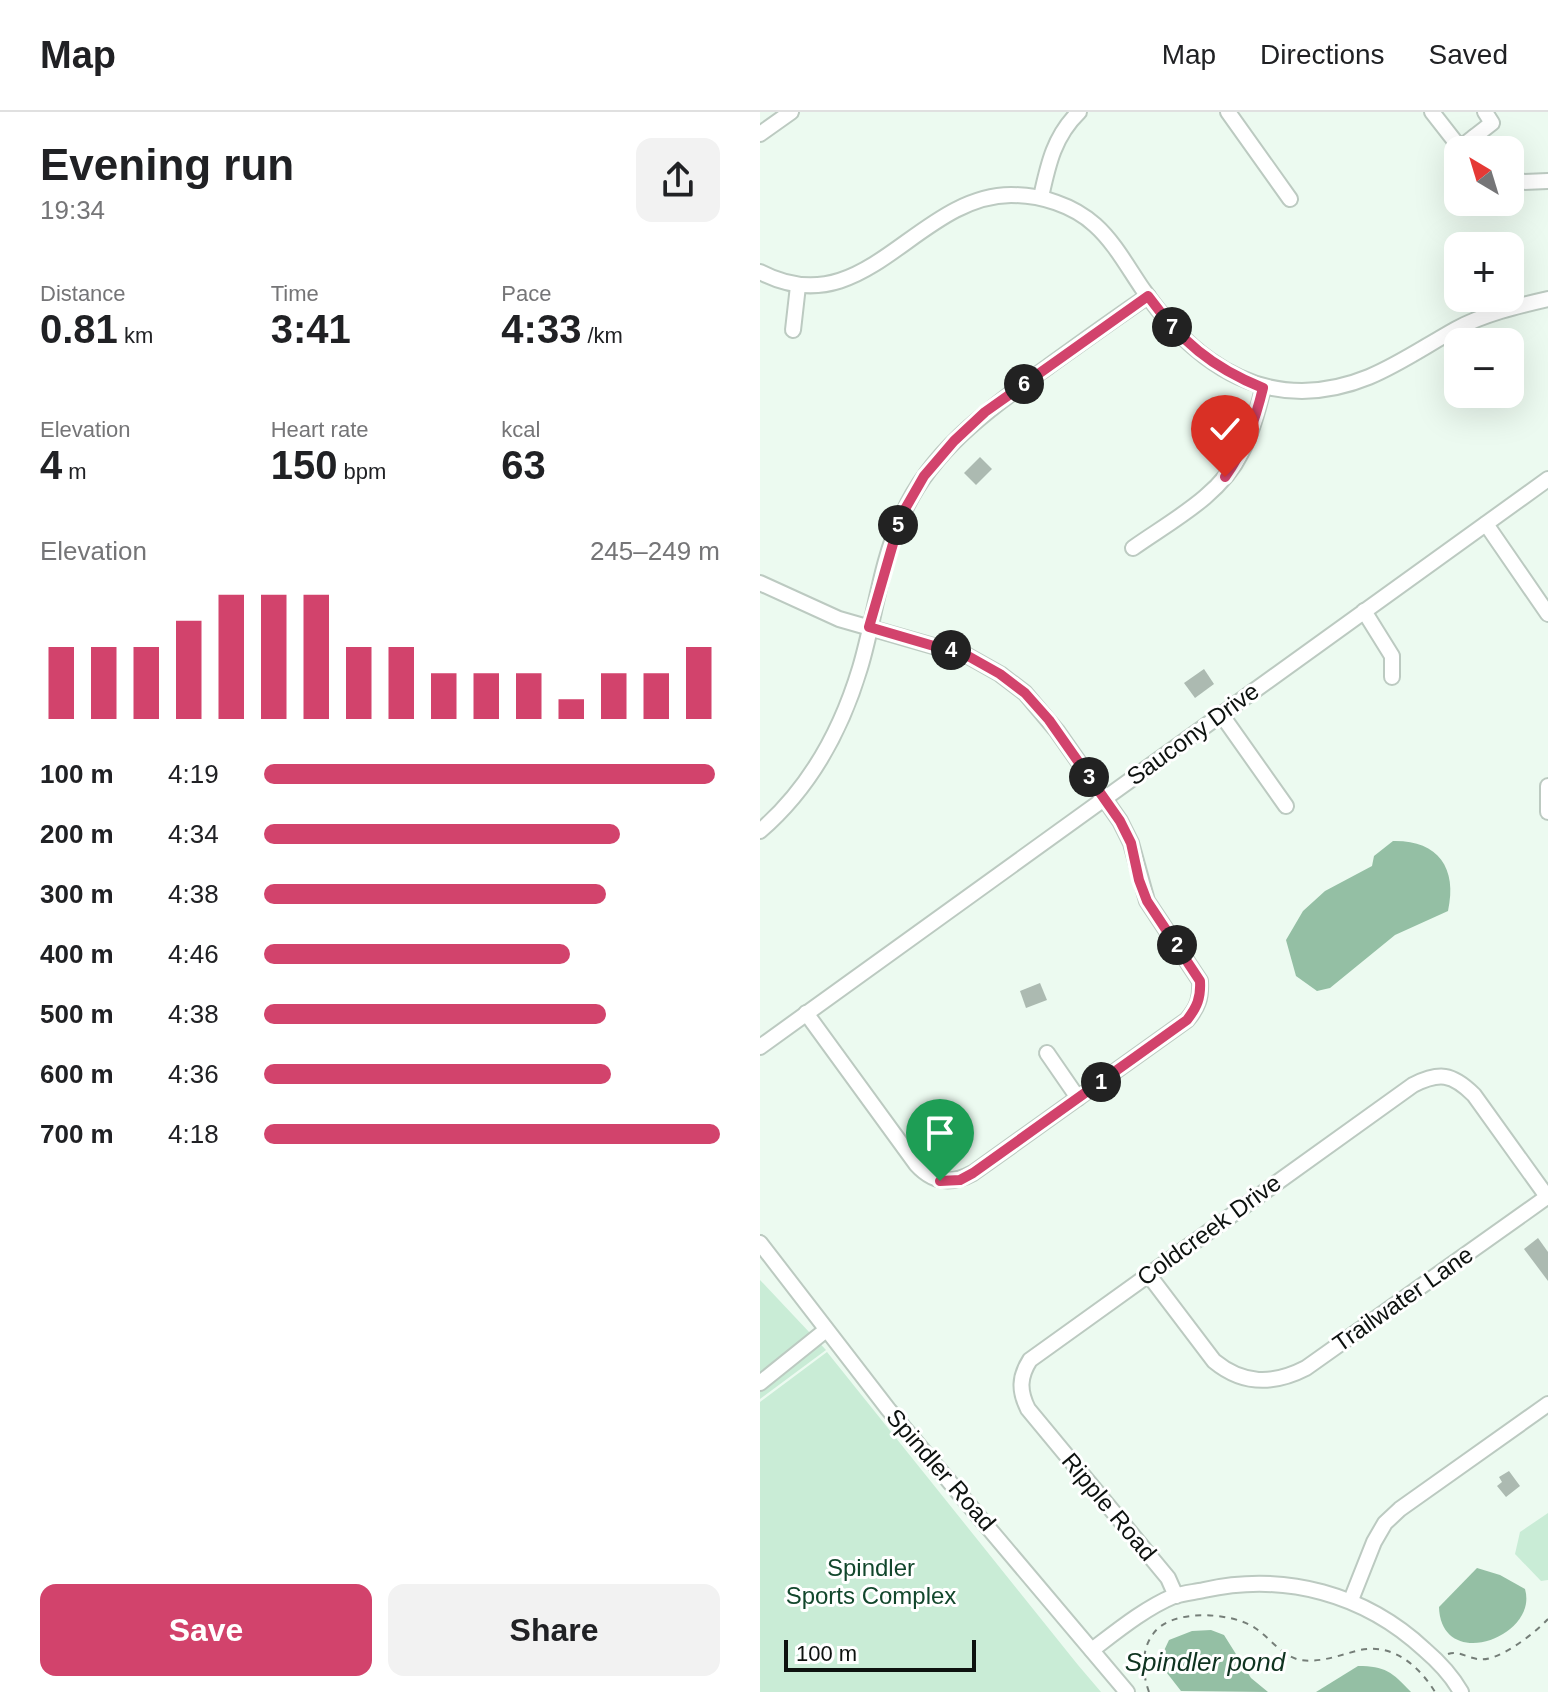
<!DOCTYPE html>
<html lang="en">
<head>
<meta charset="utf-8">
<style>
  :root { --surface:#fff; --page:#f2f2f2; --text:#202124; --muted:#757577; --line:#e0e0e0; --accent:#d2436c }
  body { margin:0; font-family:Arial,sans-serif; background:var(--page); color:var(--text); height:100vh; display:flex; flex-direction:column; font-size:30px; white-space:nowrap }
  * { box-sizing:border-box; margin:0 }
  p { font-size:26px; color:var(--muted) }
  .icon { flex:none; width:44px; height:44px; fill:none; stroke:currentColor; stroke-width:2; stroke-linecap:round; stroke-linejoin:round }
  .map { position:relative; flex:1; overflow:hidden }
  .drawer { display:flex; flex-direction:column; background:var(--surface); width:760px }
  .drawer>* { flex:none }
  .needle { width:52px; rotate:322deg }
  .tools { position:absolute; left:684px; top:24px; display:grid; gap:16px }
  .tools a { display:grid; place-items:center; width:80px; height:80px; border-radius:16px; background:var(--surface); box-shadow:0 8px 32px #0002; font-size:40px }
  .scale { position:absolute; left:24px; bottom:20px; width:192px; box-sizing:border-box; padding-left:8px; border:4px solid #0d120f; border-top:0; font-size:22px; line-height:28px; white-space:nowrap; color:#0d120f; -webkit-text-stroke:6px #fff; paint-order:stroke }
  .pin { position:absolute; display:grid; place-items:center; width:68px; height:68px; color:#fff; margin:-82px -34px; border-radius:50% 50% 50% 0; rotate:-45deg; box-shadow:0 0 8px #0007 }
  .pin .icon { rotate:45deg }
  .km { position:absolute; width:40px; height:40px; margin:-20px; border-radius:50%; background:#222; color:#fff; font-size:22px; line-height:40px; text-align:center }
  .round { display:grid; place-items:center; flex:none; width:84px; height:84px; border-radius:16px; background:var(--page) }
  .overview { display:flex; align-items:center; justify-content:space-between; height:136px; padding:0 40px }
  h1 { font-size:44px; font-weight:700; line-height:60px }
  .figures { display:grid; grid-template-columns:repeat(3,1fr); gap:12px; height:136px; padding:8px 40px }
  .figures div { display:grid; align-content:center }
  .figures b { font-size:40px; font-weight:700 }
  .figures small { font-size:22px; font-weight:400 }
  .figures p { font-size:22px }
  .chart { height:224px; padding:16px 40px }
  .chart p { display:flex; justify-content:space-between }
  .chart svg { width:100%; height:144px; margin-top:8px; stroke:var(--accent); stroke-width:6 }
  .action { display:flex; gap:16px; margin-top:auto; padding:16px 40px }
  .action a { flex:1; height:92px; border-radius:16px; background:var(--accent); color:#fff; font-size:32px; font-weight:700; line-height:92px; text-align:center }
  .action a+a { background:var(--page); color:var(--text) }
  ul { padding:0 40px; list-style:none; font-size:26px }
  li { display:grid; grid-template-columns:128px 96px 1fr; align-items:center; height:60px }
  li i { height:20px; border-radius:10px; background:var(--accent) }
  header { display:flex; align-items:center; gap:48px; box-sizing:border-box; height:112px; padding:0 40px; background:var(--surface); border-bottom:2px solid var(--line) }
  header strong { font-size:38px }
  nav { display:flex; gap:44px; margin-inline-start:auto; font-size:28px }
  main { display:flex; flex:1; min-height:0 }
  .map>svg:first-child { display:block }
  .green { fill:#c9ecd6 }
  .water { fill:#94bfa4 }
  .building { fill:#acbab1 }
  .lines { fill:none; stroke-linecap:round; stroke-linejoin:round }
  .minor-casing { stroke:#bccac1; stroke-width:18 }
  .path { stroke:#757e78; stroke-width:2; stroke-dasharray:6 6; stroke-linecap:butt }
  .minor { stroke:#fff; stroke-width:14 }
  .route-casing { stroke:#fff; stroke-width:16 }
  .route { stroke:#d2436c; stroke-width:10 }
  .labels { text-anchor:middle; stroke-width:6; stroke-linejoin:round; paint-order:stroke }
  .street-label { font-size:24px; fill:#0d120f; stroke:#fff }
  .park-label { font-size:24px; fill:#12472c; stroke:#fff }
  .water-label { font-size:26px; font-style:italic; fill:#0f3320; stroke:#fff }
</style>
</head>
<body>
<header>
<strong>Map</strong>
<nav><a>Map</a><a>Directions</a><a>Saved</a></nav>
</header>
<main>
<section class="drawer">
<div class="overview"><div><h1>Evening run</h1><p>19:34</p></div><a class="round"><svg class="icon" aria-label="share" viewBox="0 0 24 24"><path d="M12 15V3M7 8l5-5 5 5M5 13v7h14v-7"/></svg></a></div>
<div class="figures">
<div><p>Distance</p><b>0.81<small> km</small></b></div>
<div><p>Time</p><b>3:41</b></div>
<div><p>Pace</p><b>4:33<small> /km</small></b></div>
</div>
<div class="figures">
<div><p>Elevation</p><b>4<small> m</small></b></div>
<div><p>Heart rate</p><b>150<small> bpm</small></b></div>
<div><p>kcal</p><b>63</b></div>
</div>
<div class="chart"><p><span>Elevation</span>245–249 m</p>
<svg viewBox="0 0 160 44" preserveAspectRatio="none"><path d="M5 44V22M15 44V22M25 44V22M35 44V14M45 44V6M55 44V6M65 44V6M75 44V22M85 44V22M95 44V30M105 44V30M115 44V30M125 44V38M135 44V30M145 44V30M155 44V22"/></svg>
</div>
<ul>
<li><b>100 m</b>4:19<i style="width:99%"></i></li>
<li><b>200 m</b>4:34<i style="width:78%"></i></li>
<li><b>300 m</b>4:38<i style="width:75%"></i></li>
<li><b>400 m</b>4:46<i style="width:67%"></i></li>
<li><b>500 m</b>4:38<i style="width:75%"></i></li>
<li><b>600 m</b>4:36<i style="width:76%"></i></li>
<li><b>700 m</b>4:18<i style="width:100%"></i></li>
</ul>
<div class="action"><a>Save</a><a>Share</a></div>
</section>
<div class="map">
<svg width="788" height="1580" viewBox="0 0 788 1580">
  <rect width="100%" height="100%" fill="#ecfaf0"/>
  <g class="green">
    <path d="M0 1168 66 1238 0 1287Z"/>
    <path d="M67 1240 318 1553 341 1580H0V1290Z"/>
    <path d="M788 1401V1468L781 1469 755 1442 760 1420Z"/>
  </g>
  <g class="water">
    <path d="M633 729C677 728 698 755 688 799L635 823 570 876 557 879 536 864 526 828 543 799 565 779 612 754 614 744Z"/>
    <path d="M717 1456 740 1463 765 1477C779 1525 681 1561 679 1495Z"/>
    <path d="M451 1518 464 1523 491 1566 508 1580 421 1579 407 1561 401 1545 409 1528 432 1519Z"/>
    <path d="M598 1554C625 1554 632 1560 651 1580H556Z"/>
  </g>
  <g class="building">
    <path d="M220 345 232 357 216 373 204 361Z"/>
    <path d="M444 557 454 572 435 586 424 571Z"/>
    <path d="M280 871 287 888 266 896 260 879Z"/>
    <path d="M778 1126 788 1140V1169L764 1137Z"/>
    <path d="M749 1359 760 1374 746 1385 737 1374 742 1370 739 1365Z"/>
  </g>
  <g class="lines">
    <g class="minor-casing">
      <g id="minor">
        <path d="M468 0 530 87"/>
        <path d="M672 0 697 32H705L732 11 725 0"/>
        <path d="M0 22 31 0"/>
        <path d="M714 25 725 38"/>
        <path d="M750 64 761 70 788 69"/>
        <path d="M281 85C288 53 294 24 319 0"/>
        <path d="M0 160C105 215 155 84 251 83 281 83 313 93 335 113 354 130 367 154 382 176 420 231 471 279 542 279 605 278 644 246 696 217 724 202 757 194 788 187"/>
        <path d="M33 218 38 174"/>
        <path d="M726 412 788 502"/>
        <path d="M373 436C411 409 460 384 481 341 492 321 498 298 503 276"/>
        <path d="M0 471 79 507 208 544 240 562 265 581 297 619 360 709 371 731 387 789 440 869C441 886 438 895 427 908L213 1061C191 1073 173 1071 156 1052L46 901"/>
        <path d="M604 499 632 544V565"/>
        <path d="M461 602 526 694"/>
        <path d="M788 674V700"/>
        <path d="M0 719C50 676 81 619 100 556 115 506 120 452 142 404 171 337 231 296 289 254 321 231 354 207 388 184"/>
        <path d="M0 935 788 367"/>
        <path d="M287 941 318 986"/>
        <path d="M0 1131 128 1297 367 1580"/>
        <path d="M388 1162 454 1249C483 1273 513 1273 546 1256L787 1085"/>
        <path d="M0 1271 66 1218"/>
        <path d="M416 1484 408 1466 268 1297C259 1279 259 1265 270 1248L653 973C679 960 692 961 714 983L788 1086"/>
        <path d="M591 1488 614 1430 625 1411 640 1397 788 1292"/>
        <path d="M332 1538C357 1519 385 1496 414 1484 424 1481 435 1480 444 1478 525 1460 605 1482 665 1538 679 1550 692 1564 701 1580"/>
      </g>
    </g>
    <g class="path">
      <path d="M688 1542C698 1538 707 1546 718 1547 737 1551 775 1521 788 1507"/>
      <path d="M389 1580C382 1561 381 1538 393 1522 411 1496 472 1500 495 1516 510 1526 522 1544 540 1548 561 1551 580 1543 600 1538 633 1531 659 1554 675 1580"/>
    </g>
    <use href="#minor" class="minor"/>
  </g>
  <g class="lines">
    <g class="route-casing">
      <path id="route" d="M180 1069 200 1068 213 1061 427 908C437 895 441 886 440 869L387 789 379 768 371 731 360 709 289 608 265 581 240 562 208 544 109 515 141 404 164 364 194 329 225 300 388 184C421 229 451 255 503 276 495 309 485 337 465 365"/>
    </g>
    <use href="#route" class="route"/>
  </g>
  <g class="labels">
    <g class="street-label">
      <text transform="translate(433 622) rotate(-36)" y="8">Saucony Drive</text>
      <text transform="translate(449 1118) rotate(-36)" y="8">Coldcreek Drive</text>
      <text transform="translate(643 1187) rotate(-35)" y="8">Trailwater Lane</text>
      <text transform="translate(181 1358) rotate(49)" y="8">Spindler Road</text>
      <text transform="translate(349 1395) rotate(50)" y="8">Ripple Road</text>
    </g>
    <g class="park-label">
      <text x="111" y="1464">Spindler<tspan x="111" dy="28">Sports Complex</tspan></text>
    </g>
    <g class="water-label">
      <text x="445" y="1559">Spindler pond</text>
    </g>
  </g>
</svg>
<div class="tools">
<a><svg class="needle" viewBox="-14 -14 28 28"><path d="M0-13l5 13h-10z" fill="#e53935"/><path d="M0 13l5-13h-10z" fill="#757577"/></svg></a>
<a>+</a>
<a>−</a>
</div>
<div class="scale">100 m</div>
<div class="pin" style="left:180px;top:1069px;background:#1e9e55"><svg class="icon" aria-label="arrive" viewBox="0 0 24 24"><path d="M6 21V4h12l-3 4 3 4H6"/></svg></div>
<div class="pin" style="left:465px;top:365px;background:#d93025"><svg class="icon" aria-label="check" viewBox="0 0 24 24"><path d="M5 12l5 5 9-10"/></svg></div>
<b class="km" style="left:341px;top:970px">1</b>
<b class="km" style="left:417px;top:833px">2</b>
<b class="km" style="left:329px;top:665px">3</b>
<b class="km" style="left:191px;top:538px">4</b>
<b class="km" style="left:138px;top:413px">5</b>
<b class="km" style="left:264px;top:272px">6</b>
<b class="km" style="left:412px;top:215px">7</b>
</div>
</main>
</body>
</html>
